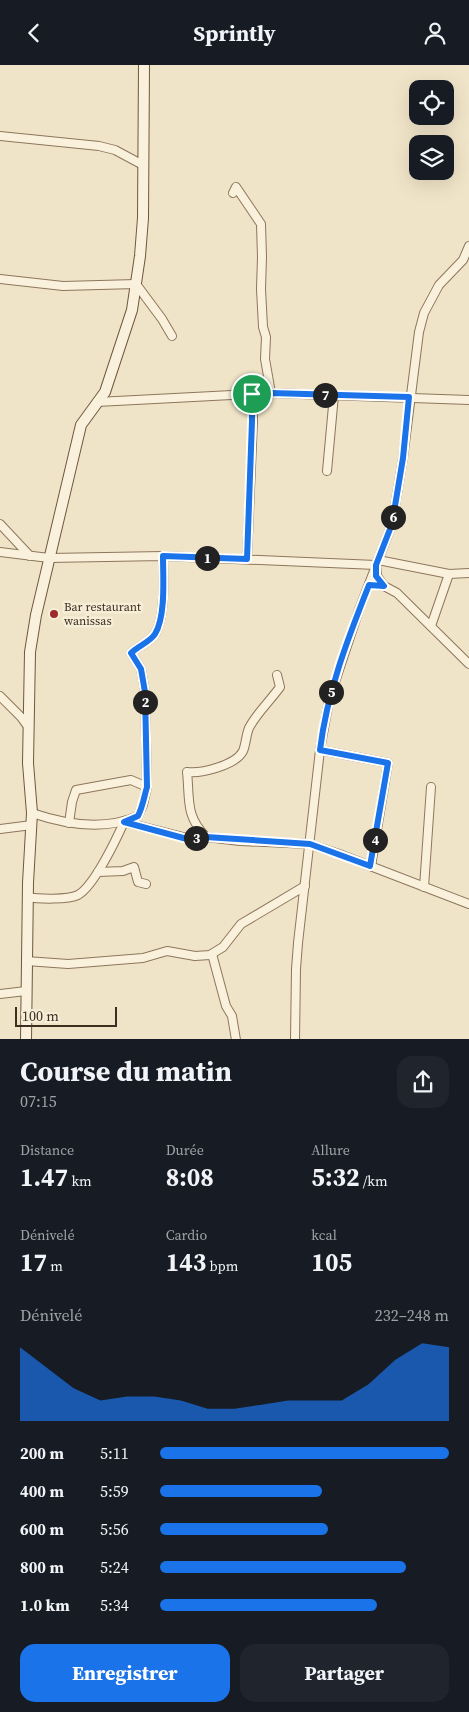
<!DOCTYPE html>
<html lang="fr">
<head>
<meta charset="utf-8">
<style>
  :root { --surface:#171b24; --page:#20242c; --text:#f1f3f6; --muted:#9ea1a6; --accent:#1a73e8 }
  body { margin:0; font-family:"Source Serif 4",serif; background:var(--page); color:var(--text); height:100vh; display:flex; flex-direction:column; font-size:19px; white-space:nowrap }
  * { box-sizing:border-box; margin:0 }
  p { font-size:16px; color:var(--muted) }
  .icon { flex:none; width:28px; height:28px; fill:none; stroke:currentColor; stroke-width:2; stroke-linecap:round; stroke-linejoin:round }
  .map { position:relative; height:974px; overflow:hidden }
  .sheet { display:flex; flex-direction:column; background:var(--surface); flex:1 }
  .sheet>* { flex:none }
  .controls { position:absolute; left:409px; top:15px; display:grid; gap:10px }
  .controls a { display:grid; place-items:center; width:45px; height:45px; border-radius:10px; background:var(--surface); box-shadow:0 5px 20px #0002; font-size:25px }
  .scale { position:absolute; left:15px; bottom:12px; width:102px; box-sizing:border-box; padding-left:5px; border:2px solid #3d2e20; border-top:0; font-size:14px; line-height:18px; white-space:nowrap; color:#3d2e20; -webkit-text-stroke:4px #f7eed8; paint-order:stroke }
  .pin { position:absolute; display:grid; place-items:center; width:42px; height:42px; color:#fff; margin:-21px; border:2px solid #fff; border-radius:50%; box-shadow:0 1px 5px #0007 }
  .km { position:absolute; width:25px; height:25px; margin:-12px; border-radius:50%; background:#222; color:#fff; font-size:14px; line-height:25px; text-align:center }
  .round { display:grid; place-items:center; flex:none; width:52px; height:52px; border-radius:15px; background:var(--page) }
  .head { display:flex; align-items:center; justify-content:space-between; height:85px; padding:0 20px }
  h1 { font-size:28px; font-weight:700; line-height:38px }
  .metrics { display:grid; grid-template-columns:repeat(3,1fr); gap:8px; height:85px; padding:5px 20px }
  .metrics div { display:grid; align-content:center }
  .metrics b { font-size:25px; font-weight:700 }
  .metrics small { font-size:14px; font-weight:400 }
  .metrics p { font-size:14px }
  .chart { height:140px; padding:10px 20px }
  .chart p { display:flex; justify-content:space-between }
  .chart svg { width:100%; height:90px; margin-top:5px; fill:var(--accent); opacity:.7 }
  .primary-button { display:flex; gap:10px; margin-top:auto; padding:10px 20px }
  .primary-button a { flex:1; height:58px; border-radius:15px; background:var(--accent); color:#fff; font-size:20px; font-weight:700; line-height:58px; text-align:center }
  .primary-button a+a { background:var(--page); color:var(--text) }
  ul { padding:0 20px; list-style:none; font-size:16px }
  li { display:grid; grid-template-columns:80px 60px 1fr; align-items:center; height:38px }
  li i { height:12px; border-radius:6px; background:var(--accent) }
  header { display:flex; justify-content:space-between; align-items:center; height:65px; padding:0 20px; background:var(--surface); font-size:22px; font-weight:700 }
  .map>svg:first-child { display:block }
  .lines { fill:none; stroke-linecap:round; stroke-linejoin:round }
  .minor-casing { stroke:#8d765c; stroke-width:10 }
  .secondary-casing { stroke:#6f573f; stroke-width:12 }
  .minor { stroke:#faf1dc; stroke-width:8 }
  .secondary { stroke:#faf1dc; stroke-width:10 }
  .route-casing { stroke:#fff; stroke-width:10 }
  .route { stroke:#1a73e8; stroke-width:6 }
  .poi-dot { fill:#9e2a2b; stroke:#f7eed8; stroke-width:2 }
  .labels { text-anchor:middle; stroke-width:5; stroke-linejoin:round; paint-order:stroke }
  .poi-label { font-size:12px; fill:#3d2e20; stroke:#f7eed8; text-anchor:start }
</style>
</head>
<body>
<header><svg class="icon" aria-label="back" viewBox="0 0 24 24"><path d="M15 5l-7 7 7 7"/></svg>Sprintly<svg class="icon" aria-label="person" viewBox="0 0 24 24"><circle cx="12" cy="8" r="4"/><path d="M4 21q1-7 8-7t8 7"/></svg></header>
<div class="map">
<svg width="469" height="975" viewBox="0 0 469 975">
  <rect width="100%" height="100%" fill="#f0e4c8"/>
  <g class="lines">
    <g class="minor-casing">
      <g id="minor">
        <path d="M0 71 99 81 115 85 143 100"/>
        <path d="M233 128 236 122 261 159 262 192 261 224 263 262 266 272 265 294 271 328"/>
        <path d="M0 214 63 221 136 219 162 254 172 271"/>
        <path d="M97 337 271 328 469 335"/>
        <path d="M327 406 334 330"/>
        <path d="M0 459 30 491"/>
        <path d="M0 487 49 493 163 491 376 500 377 511 384 521"/>
        <path d="M247 494 253 356 252 329"/>
        <path d="M378 495 449 509 469 508"/>
        <path d="M369 519 384 521 397 528 469 599"/>
        <path d="M431 561 449 509"/>
        <path d="M0 631 21 652 29 663"/>
        <path d="M320 685 388 698 371 801"/>
        <path d="M32 748C67 760 104 766 138 751L143 740 147 722 145 627 141 604 131 588C138 581 150 577 155 569 166 551 163 512 163 491"/>
        <path d="M124 757 187 773 206 772 240 776 309 779 339 789 469 839"/>
        <path d="M69 758 72 737 76 725 131 715 147 722"/>
        <path d="M0 764 32 760"/>
        <path d="M206 772C185 750 190 735 187 707 201 709 236 700 243 686 246 679 246 670 249 663 256 649 270 636 280 622L277 610"/>
        <path d="M98 807 123 806 134 802 138 817 146 819"/>
        <path d="M424 822 431 722"/>
        <path d="M27 832C38 834 68 835 78 830 94 821 116 775 124 757"/>
        <path d="M212 889 226 941 232 951 236 975"/>
        <path d="M26 896 68 899 143 893 167 886 195 891 210 890 223 882 241 859 305 821"/>
        <path d="M0 929 26 926"/>
        <path d="M295 975 296 904 298 878 320 685 329 635 359 545 392 459 403 393 419 267 424 248 439 220 463 195 469 181"/>
      </g>
    </g>
    <g class="secondary-casing">
      <path id="secondary" d="M26 975 28 818 32 748 28 698 30 587 36 550 81 360 105 327 132 245 140 191 143 153 144 0"/>
    </g>
    <use href="#minor" class="minor"/>
    <use href="#secondary" class="secondary"/>
  </g>
  <g class="lines">
    <g class="route-casing">
      <path id="route" d="M271 328 409 332 403 393 392 459 376 500V511L384 521 369 520C348 573 327 627 320 685L388 698 370 801 310 779 206 772 187 774 124 757 138 751C143 741 144 732 147 722L145 627 141 604 131 588C138 581 150 577 155 569 166 551 163 512 163 491L247 494 252 356V329Z"/>
    </g>
    <use href="#route" class="route"/>
  </g>
  <circle class="poi-dot" cx="54" cy="549" r="5"/>
  <g class="labels">
    <g class="poi-label">
      <text x="64" y="546">Bar restaurant<tspan x="64" dy="14">wanissas</tspan></text>
    </g>
  </g>
</svg>
<div class="controls">
<a><svg class="icon" aria-label="locate" viewBox="0 0 24 24"><circle cx="12" cy="12" r="6"/><path d="M12 2v4M12 18v4M2 12h4M18 12h4"/></svg></a>
<a><svg class="icon" aria-label="layers" viewBox="0 0 24 24"><path d="M12 4l9 5-9 5-9-5zM3 14l9 5 9-5"/></svg></a>
</div>
<div class="scale">100 m</div>
<div class="pin" style="left:252px;top:329px;background:#1e9e55"><svg class="icon" aria-label="arrive" viewBox="0 0 24 24"><path d="M6 21V4h12l-3 4 3 4H6"/></svg></div>
<b class="km" style="left:207px;top:493px">1</b>
<b class="km" style="left:145px;top:637px">2</b>
<b class="km" style="left:196px;top:773px">3</b>
<b class="km" style="left:375px;top:775px">4</b>
<b class="km" style="left:331px;top:627px">5</b>
<b class="km" style="left:393px;top:452px">6</b>
<b class="km" style="left:325px;top:330px">7</b>
</div>
<section class="sheet">
<div class="head"><div><h1>Course du matin</h1><p>07:15</p></div><a class="round"><svg class="icon" aria-label="share" viewBox="0 0 24 24"><path d="M12 15V3M7 8l5-5 5 5M5 13v7h14v-7"/></svg></a></div>
<div class="metrics">
<div><p>Distance</p><b>1.47<small> km</small></b></div>
<div><p>Durée</p><b>8:08</b></div>
<div><p>Allure</p><b>5:32<small> /km</small></b></div>
</div>
<div class="metrics">
<div><p>Dénivelé</p><b>17<small> m</small></b></div>
<div><p>Cardio</p><b>143<small> bpm</small></b></div>
<div><p>kcal</p><b>105</b></div>
</div>
<div class="chart"><p><span>Dénivelé</span>232–248 m</p>
<svg viewBox="0 0 160 44" preserveAspectRatio="none"><path d="M0 44V8L10 18L20 28L30 34L40 32L50 32L60 34L70 38L80 38L90 36L100 34L110 34L120 34L130 26L140 14L150 6L160 8V44z"/></svg>
</div>
<ul>
<li><b>200 m</b>5:11<i style="width:100%"></i></li>
<li><b>400 m</b>5:59<i style="width:56%"></i></li>
<li><b>600 m</b>5:56<i style="width:58%"></i></li>
<li><b>800 m</b>5:24<i style="width:85%"></i></li>
<li><b>1.0 km</b>5:34<i style="width:75%"></i></li>
</ul>
<div class="primary-button"><a>Enregistrer</a><a>Partager</a></div>
</section>
</body>
</html>
